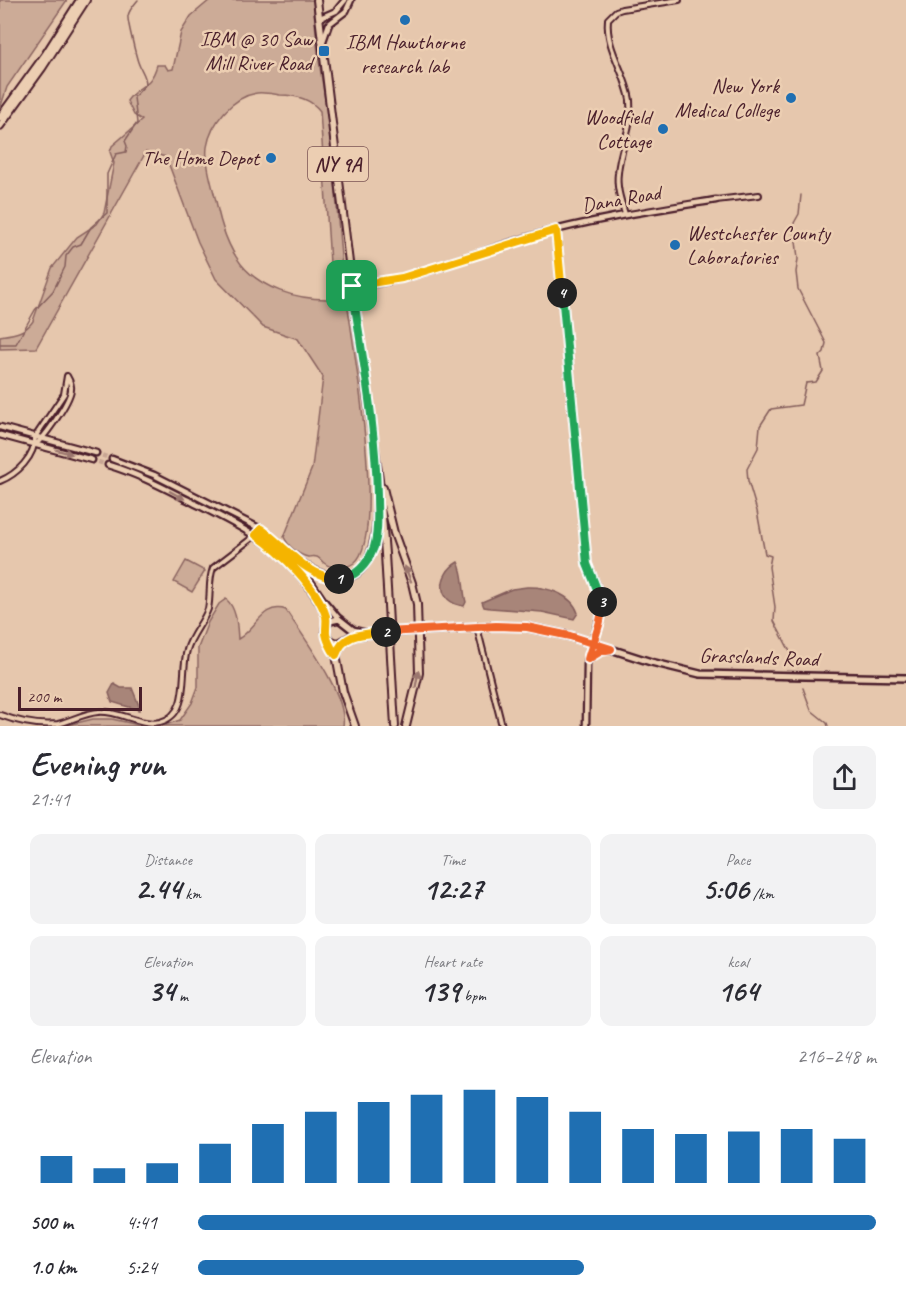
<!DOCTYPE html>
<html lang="en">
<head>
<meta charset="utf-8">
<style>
  :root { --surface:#fff; --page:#f2f2f3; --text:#2b2b33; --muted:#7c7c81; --accent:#1f6fb2 }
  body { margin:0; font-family:Caveat,sans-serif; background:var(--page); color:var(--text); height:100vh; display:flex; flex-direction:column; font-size:22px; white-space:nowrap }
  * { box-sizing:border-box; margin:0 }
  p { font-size:20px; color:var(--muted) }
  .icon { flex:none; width:33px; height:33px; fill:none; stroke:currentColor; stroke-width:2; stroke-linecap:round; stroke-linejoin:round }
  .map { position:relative; height:726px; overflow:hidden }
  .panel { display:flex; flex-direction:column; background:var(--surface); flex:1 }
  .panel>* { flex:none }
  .scale { position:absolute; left:18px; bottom:15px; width:124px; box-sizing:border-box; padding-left:6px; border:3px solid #4a1f2b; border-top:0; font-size:16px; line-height:21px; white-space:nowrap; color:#4a1f2b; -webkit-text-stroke:4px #ecceb2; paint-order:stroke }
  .pin { position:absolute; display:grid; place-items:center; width:51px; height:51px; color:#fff; margin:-26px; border-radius:12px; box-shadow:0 3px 9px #0006 }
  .km { position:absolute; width:30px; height:30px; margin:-15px; border-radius:50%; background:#222; color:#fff; font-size:16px; line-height:30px; text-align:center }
  .round { display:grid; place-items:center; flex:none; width:63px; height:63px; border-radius:12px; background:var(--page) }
  .head { display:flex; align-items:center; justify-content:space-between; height:102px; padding:0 30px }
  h1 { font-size:33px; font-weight:700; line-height:45px }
  .metrics { display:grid; grid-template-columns:repeat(3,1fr); gap:9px; height:102px; padding:6px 30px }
  .metrics div { display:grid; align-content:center; border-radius:12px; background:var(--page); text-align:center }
  .metrics b { font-size:30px; font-weight:700 }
  .metrics small { font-size:16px; font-weight:400 }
  .metrics p { font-size:16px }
  .chart { height:168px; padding:12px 30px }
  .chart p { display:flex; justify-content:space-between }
  .chart svg { width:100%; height:108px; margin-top:6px; stroke:var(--accent); stroke-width:6 }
  ul { padding:0 30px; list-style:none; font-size:20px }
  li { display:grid; grid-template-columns:96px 72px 1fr; align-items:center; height:45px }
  li i { height:15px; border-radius:8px; background:var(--accent) }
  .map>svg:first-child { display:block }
  .green { fill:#ccab97; stroke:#8b6561; stroke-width:1.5 }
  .water { fill:#a88579; stroke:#825c5a; stroke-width:1.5 }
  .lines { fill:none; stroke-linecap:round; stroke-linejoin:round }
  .stream { stroke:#825c5a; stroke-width:1.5 }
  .tertiary-tunnel { stroke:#c7a593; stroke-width:4.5; stroke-dasharray:4.5 2; stroke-linecap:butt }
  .minor-casing { stroke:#4a1f2b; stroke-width:8 }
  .tertiary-casing { stroke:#4a1f2b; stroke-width:9 }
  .secondary-casing { stroke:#4a1f2b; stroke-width:10 }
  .primary-casing { stroke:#4a1f2b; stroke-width:10 }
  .trunk-casing { stroke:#4a1f2b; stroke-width:10 }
  .minor { stroke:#ecceb2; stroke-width:4 }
  .tertiary { stroke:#ecceb2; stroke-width:4.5 }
  .secondary { stroke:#ecceb2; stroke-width:5 }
  .primary { stroke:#ecceb2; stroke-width:6 }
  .trunk { stroke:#ecceb2; stroke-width:6 }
  .secondary-bridge-casing { stroke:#4a1f2b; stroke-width:10; stroke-linecap:butt }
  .secondary-bridge { stroke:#ecceb2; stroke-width:5 }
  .oneway { fill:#9b766e }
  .split-1-casing { stroke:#fff; stroke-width:12 }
  .split-2-casing { stroke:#fff; stroke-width:12 }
  .split-3-casing { stroke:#fff; stroke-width:12 }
  .split-4-casing { stroke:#fff; stroke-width:12 }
  .split-5-casing { stroke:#fff; stroke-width:12 }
  .split-1 { stroke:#22a559; stroke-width:8 }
  .split-2 { stroke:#f5b400; stroke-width:8 }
  .split-3 { stroke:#f0652b; stroke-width:8 }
  .split-4 { stroke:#22a559; stroke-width:8 }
  .split-5 { stroke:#f5b400; stroke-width:8 }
  .poi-dot { fill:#1f6fb2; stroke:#ecceb2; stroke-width:2 }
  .labels { text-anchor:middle; stroke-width:5; stroke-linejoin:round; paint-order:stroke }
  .shield { fill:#ecceb2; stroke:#7b5454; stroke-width:1.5 }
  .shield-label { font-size:20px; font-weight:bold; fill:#4a1f2b }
  .poi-label { font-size:21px; fill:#4a1f2b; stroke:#ecceb2; text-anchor:end }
  .street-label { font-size:21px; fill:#4a1f2b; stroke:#ecceb2 }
</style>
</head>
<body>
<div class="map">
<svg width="906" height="726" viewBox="0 0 906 726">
  <rect width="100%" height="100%" fill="#e6c7ad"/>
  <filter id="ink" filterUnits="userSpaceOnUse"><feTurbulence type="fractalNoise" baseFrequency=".0167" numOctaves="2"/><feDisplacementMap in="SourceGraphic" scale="12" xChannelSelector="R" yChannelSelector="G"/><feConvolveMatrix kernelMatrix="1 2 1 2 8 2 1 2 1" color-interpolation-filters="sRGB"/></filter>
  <g filter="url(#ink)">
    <g class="green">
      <path d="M0 0H67L7 87 0 109Z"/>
      <path d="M210 0H313L318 54 332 145 342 269 335 279 331 278 320 111C310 98 295 95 280 95 273 94 264 92 257 93 232 97 211 123 207 147 205 163 212 185 216 201 220 222 228 247 241 264 261 289 296 299 327 299 335 300 340 294 347 301 353 344 387 539 354 563 345 569 332 569 324 563 321 561 320 558 317 557 313 556 311 557 308 557 298 555 288 546 284 537L312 468 323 377 298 339 263 327 216 279 198 242 166 157 146 152 36 348 0 349V336C13 334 25 333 33 321L52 268 77 237 97 224 104 213 114 163 110 152 112 146 142 120 134 115 127 101C139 83 150 89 157 65H165L168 70 173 69 181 32 191 16Z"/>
      <path d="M186 561 205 571 192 592 174 582Z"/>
      <path d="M226 599C237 609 237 625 238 639 256 629 263 602 286 610 303 637 348 695 343 726H162L180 720 192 703 198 687V648L208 622 219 604Z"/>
      <path d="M93 719H112L143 726H64Z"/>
    </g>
    <g class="water">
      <path d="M458 562C465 576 462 588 466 602L464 606C436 603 437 574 458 562Z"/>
      <path d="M527 587C545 586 572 594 578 613L574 619 542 612 490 608 484 607 482 602 512 589Z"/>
      <path d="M114 684 121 688H132L140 708 139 710 112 702 109 693Z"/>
    </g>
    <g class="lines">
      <g class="stream">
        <path d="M0 344H16L35 310 53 291 65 267 66 256 73 247 81 244 91 227 107 213V174L116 154 126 152 127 146 125 141 137 123 134 97 146 84C146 75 141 71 138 62 136 56 127 20 128 16 129 10 134 5 138 0"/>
        <path d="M798 667 774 621 775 607 769 567 771 556 765 554 757 511 748 481 747 469 758 448 760 426 771 409 801 405 806 383 816 382 823 371 820 356 824 352 826 343 798 289 796 272 798 259 794 223 799 214 801 195"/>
        <path d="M803 688 811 710 827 723 828 726"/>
      </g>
      <g class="tertiary-tunnel">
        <path d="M96 453 112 459"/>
        <path d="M92 460 108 465"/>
      </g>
      <g class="minor-casing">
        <g id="minor">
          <path d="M716 200 759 195"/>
          <path d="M625 214C621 201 616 187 618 173 620 146 633 130 630 100 626 73 605 48 608 19L616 11 622 9 679 0"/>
          <path d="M0 481C17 474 35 457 35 437L64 394 67 376C70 381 72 385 71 390 69 403 45 437 36 444"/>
          <path d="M477 627 502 726"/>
          <path d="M0 715C19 722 38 726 58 724 71 721 84 713 98 712 119 710 139 726 160 722 191 714 180 673 187 650 191 635 203 623 208 609 211 595 208 581 213 568L256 535 261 529"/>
        </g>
      </g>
      <g class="tertiary-casing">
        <g id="tertiary">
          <path d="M320 18 336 11 345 0"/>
          <path d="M323 41 329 24 346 11 351 0"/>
          <path d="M556 230 587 564 599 591 602 610 587 664 586 726"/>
          <path d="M352 287C415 281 472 253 532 236 593 219 654 210 716 200"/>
          <path d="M0 427 96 453"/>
          <path d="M0 435 92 460"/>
          <path d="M112 459 154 475 261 529 295 558 324 601 339 619"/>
          <path d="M108 465C138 474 164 488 192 502 244 529 282 544 315 596 320 605 327 613 327 625"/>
          <path d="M588 659 601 651 610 649"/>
        </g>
      </g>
      <g class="secondary-casing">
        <g id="secondary">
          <path d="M410 631 496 626 527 627 570 636 651 662 700 674 906 678"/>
          <path d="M365 633 353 630 339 619 330 621C321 630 326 641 339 643L352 636 375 633"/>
        </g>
      </g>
      <g class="primary-casing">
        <g id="primary">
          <path d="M317 0 352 287 379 479 385 554 395 726"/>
          <path d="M383 488 394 533 412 583 417 604 419 673 406 726"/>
          <path d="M295 558C358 605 378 563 377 501"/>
          <path d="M329 639 336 655 343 692 355 726"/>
          <path d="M336 655 342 642"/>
        </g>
      </g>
      <g class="trunk-casing">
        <g id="trunk">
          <path d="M0 117 45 55 80 0"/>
          <path d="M0 126 42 68 86 0"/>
        </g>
      </g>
      <use href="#minor" class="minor"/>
      <use href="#tertiary" class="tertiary"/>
      <use href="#secondary" class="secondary"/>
      <use href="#primary" class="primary"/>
      <use href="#trunk" class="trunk"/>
      <g class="secondary-bridge-casing">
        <path id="secondary-bridge" d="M375 633 410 631"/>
      </g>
      <use href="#secondary-bridge" class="secondary-bridge"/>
    </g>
    <defs><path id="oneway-solid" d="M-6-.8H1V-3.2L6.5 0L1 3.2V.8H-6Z" transform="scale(1.5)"/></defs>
    <g class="oneway">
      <use href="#oneway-solid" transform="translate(64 452) rotate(15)"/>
      <use href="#oneway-solid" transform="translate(177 495) rotate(28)"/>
      <use href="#oneway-solid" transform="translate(408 574) rotate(-112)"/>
      <use href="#oneway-solid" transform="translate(417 679) rotate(-80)"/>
    </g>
  </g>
  <g class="lines" filter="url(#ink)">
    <g class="split-1-casing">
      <path id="split-1" d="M339 579C357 577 368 563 374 547 379 530 377 513 377 496 376 426 362 356 352 286"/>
    </g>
    <g class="split-2-casing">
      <path id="split-2" d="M339 579C306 577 286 547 261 529L256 535C281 552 317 587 326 616 327 621 326 625 326 630 325 637 332 650 336 655 344 632 364 634 386 632"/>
    </g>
    <g class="split-3-casing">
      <path id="split-3" d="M386 632 496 626 527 627 570 636 611 649 601 651 588 659C593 640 603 622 602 602"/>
    </g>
    <g class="split-4-casing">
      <path id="split-4" d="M562 293 587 564 602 602"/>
    </g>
    <g class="split-5-casing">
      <path id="split-5" d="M352 286 402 278 556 230 562 293"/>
    </g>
    <use href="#split-1" class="split-1"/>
    <use href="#split-2" class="split-2"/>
    <use href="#split-3" class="split-3"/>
    <use href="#split-4" class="split-4"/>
    <use href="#split-5" class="split-5"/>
  </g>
  <g class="poi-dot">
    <circle cx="405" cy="20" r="6"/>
    <rect x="318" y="45" width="12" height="12" rx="3"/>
    <circle cx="791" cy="98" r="6"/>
    <circle cx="663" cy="129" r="6"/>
    <circle cx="271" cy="158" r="6"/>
    <circle cx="675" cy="245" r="6"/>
  </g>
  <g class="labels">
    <rect class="shield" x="308" y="147" width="60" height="34" rx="4.5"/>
    <g class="shield-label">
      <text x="338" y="171">NY 9A</text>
    </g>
    <g class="poi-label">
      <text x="312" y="46">IBM @ 30 Saw<tspan x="312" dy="24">Mill River Road</tspan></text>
      <text x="405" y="49" text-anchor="middle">IBM Hawthorne<tspan x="405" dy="24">research lab</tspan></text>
      <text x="779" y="93">New York<tspan x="779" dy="24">Medical College</tspan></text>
      <text x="651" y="124">Woodfield<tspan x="651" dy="24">Cottage</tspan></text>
      <text x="259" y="165">The Home Depot</text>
      <text x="687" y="240" text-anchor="start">Westchester County<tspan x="687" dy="24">Laboratories</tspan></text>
    </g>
    <g class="street-label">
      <text transform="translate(621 199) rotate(-10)" y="7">Dana Road</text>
      <text transform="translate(759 657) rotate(2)" y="7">Grasslands Road</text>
    </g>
  </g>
</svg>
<div class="scale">200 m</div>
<div class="pin" style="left:352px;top:286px;background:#1e9e55"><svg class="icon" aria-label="arrive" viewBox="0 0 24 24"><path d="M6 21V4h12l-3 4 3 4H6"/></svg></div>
<b class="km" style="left:339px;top:579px">1</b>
<b class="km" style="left:386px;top:632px">2</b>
<b class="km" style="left:602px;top:602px">3</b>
<b class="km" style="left:562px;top:293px">4</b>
</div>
<section class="panel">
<div class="head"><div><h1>Evening run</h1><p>21:41</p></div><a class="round"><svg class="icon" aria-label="share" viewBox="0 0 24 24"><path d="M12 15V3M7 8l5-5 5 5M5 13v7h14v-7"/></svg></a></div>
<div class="metrics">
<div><p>Distance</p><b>2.44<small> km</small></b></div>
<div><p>Time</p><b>12:27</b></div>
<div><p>Pace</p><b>5:06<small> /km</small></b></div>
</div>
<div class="metrics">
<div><p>Elevation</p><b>34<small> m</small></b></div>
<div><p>Heart rate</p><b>139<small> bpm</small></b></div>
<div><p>kcal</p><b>164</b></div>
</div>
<div class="chart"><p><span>Elevation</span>216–248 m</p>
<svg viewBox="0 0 160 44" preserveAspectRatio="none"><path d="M5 44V33M15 44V38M25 44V36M35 44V28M45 44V20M55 44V15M65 44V11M75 44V8M85 44V6M95 44V9M105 44V15M115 44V22M125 44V24M135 44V23M145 44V22M155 44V26"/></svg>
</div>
<ul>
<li><b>500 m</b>4:41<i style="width:100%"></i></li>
<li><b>1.0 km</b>5:24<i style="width:57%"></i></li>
</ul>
</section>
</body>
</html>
